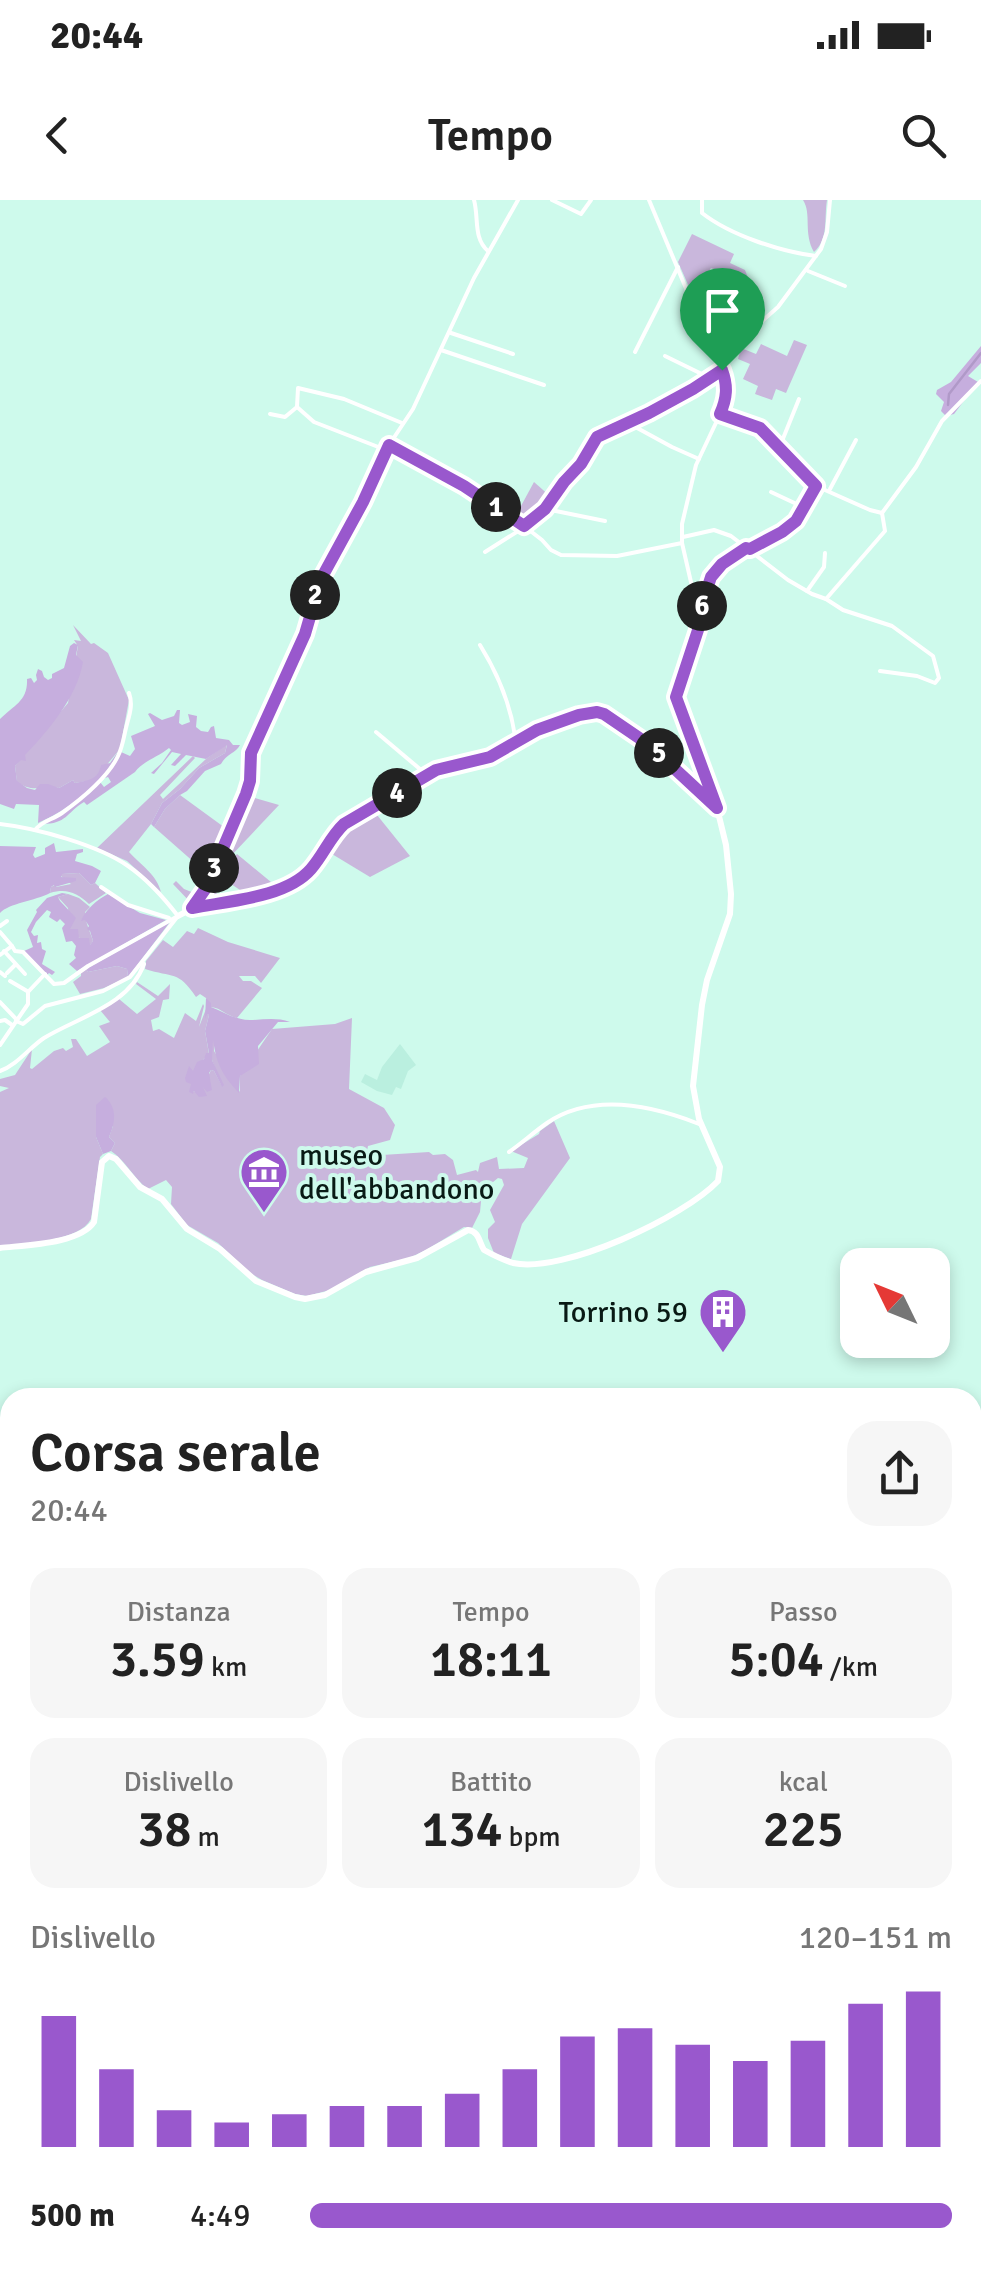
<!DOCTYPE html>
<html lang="it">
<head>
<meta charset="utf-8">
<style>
  :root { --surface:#fff; --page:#f6f6f6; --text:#222; --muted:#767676; --accent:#9958cd }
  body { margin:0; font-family:Signika,sans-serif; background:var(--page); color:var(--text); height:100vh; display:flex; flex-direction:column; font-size:38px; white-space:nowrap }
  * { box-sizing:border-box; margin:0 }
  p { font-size:32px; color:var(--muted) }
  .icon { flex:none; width:55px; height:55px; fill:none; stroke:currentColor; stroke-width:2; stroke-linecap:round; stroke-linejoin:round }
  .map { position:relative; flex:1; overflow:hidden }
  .details { position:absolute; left:0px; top:1188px; width:982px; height:888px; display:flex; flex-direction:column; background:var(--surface); border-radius:30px 30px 0 0; box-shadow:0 5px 15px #0003 }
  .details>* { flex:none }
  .needle { width:65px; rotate:313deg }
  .tools { position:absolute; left:840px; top:1048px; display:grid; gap:20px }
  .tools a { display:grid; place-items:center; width:110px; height:110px; border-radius:20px; background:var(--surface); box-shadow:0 5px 15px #0003; font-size:50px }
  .pin { position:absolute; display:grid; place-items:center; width:85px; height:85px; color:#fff; margin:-102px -42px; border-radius:50% 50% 50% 0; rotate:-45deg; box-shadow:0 0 10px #0007 }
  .pin .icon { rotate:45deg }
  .km { position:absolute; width:50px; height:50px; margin:-25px; border-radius:50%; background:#222; color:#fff; font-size:28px; line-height:50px; text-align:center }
  .round { display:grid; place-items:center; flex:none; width:105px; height:105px; border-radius:30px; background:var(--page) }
  .headline { display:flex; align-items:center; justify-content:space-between; height:170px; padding:0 30px }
  h1 { font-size:55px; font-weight:600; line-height:75px }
  .stats { display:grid; grid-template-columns:repeat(3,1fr); gap:15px; height:170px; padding:10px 30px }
  .stats div { display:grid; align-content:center; border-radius:25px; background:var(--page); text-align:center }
  .stats b { font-size:50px; font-weight:600 }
  .stats small { font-size:28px; font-weight:400 }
  .stats p { font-size:28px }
  .chart { height:280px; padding:20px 30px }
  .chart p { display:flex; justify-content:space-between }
  .chart svg { width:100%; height:180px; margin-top:10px; stroke:var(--accent); stroke-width:6 }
  ul { padding:0 30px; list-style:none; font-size:32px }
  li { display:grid; grid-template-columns:160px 120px 1fr; align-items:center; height:75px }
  li i { height:25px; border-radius:12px; background:var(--accent) }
  .status { display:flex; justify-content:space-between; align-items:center; height:70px; padding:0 50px; background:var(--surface); direction:ltr }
  .status svg { height:28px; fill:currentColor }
  header { display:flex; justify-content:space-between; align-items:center; height:130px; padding:0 30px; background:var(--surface); font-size:45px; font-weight:600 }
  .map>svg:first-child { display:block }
  .built { fill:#baefdf }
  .green { fill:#c9b7dc }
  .forest { fill:#c6aede }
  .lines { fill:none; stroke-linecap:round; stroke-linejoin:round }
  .stream { stroke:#b099c8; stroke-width:2.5 }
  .pedestrian { stroke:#fff; stroke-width:4 }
  .minor { stroke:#fff; stroke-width:4 }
  .tertiary { stroke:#fff; stroke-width:6 }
  .secondary { stroke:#fff; stroke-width:8 }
  .trunk { stroke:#fff; stroke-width:11 }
  .route-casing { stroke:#fff; stroke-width:20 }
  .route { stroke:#9958cd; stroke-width:12 }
  .labels { text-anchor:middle; stroke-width:8; stroke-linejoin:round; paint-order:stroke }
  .poi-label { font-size:30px; fill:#091a15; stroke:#cefaec; text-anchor:start }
</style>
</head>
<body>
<div class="status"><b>20:44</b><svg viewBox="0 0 49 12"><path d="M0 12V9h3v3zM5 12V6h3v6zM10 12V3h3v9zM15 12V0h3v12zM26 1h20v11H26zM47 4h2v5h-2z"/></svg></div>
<header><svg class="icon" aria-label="back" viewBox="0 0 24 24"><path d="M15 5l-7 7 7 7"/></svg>Tempo<svg class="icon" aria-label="search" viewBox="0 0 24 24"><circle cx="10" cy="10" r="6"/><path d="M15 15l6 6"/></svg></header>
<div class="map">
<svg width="981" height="2073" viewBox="0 0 981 2073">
  <rect width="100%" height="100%" fill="#cefaec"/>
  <g class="built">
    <path d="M400 844 416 865 408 871 401 889 396 887 392 895 377 891 361 882 365 874 377 880 382 867Z"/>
    <path d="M10 1824V1942L0 1951V1835Z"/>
    <path d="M382 2065H477L481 2073H371Z"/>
  </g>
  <g class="green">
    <path d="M803 0H827C824 18 829 39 814 52 803 33 812 14 803 0Z"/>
    <path d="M692 34 734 54 730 63 745 70 751 86 711 68 693 96 678 62Z"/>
    <path d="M794 140 807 145 786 193 776 189 772 200 755 194 758 186 743 179 750 164 738 159 741 148 756 154 761 144 787 156Z"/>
    <path d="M534 282 551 297 532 320 524 324 515 317Z"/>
    <path d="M73 425 91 444 94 443 108 453 129 500 120 549 94 580 75 583 73 580 59 588C40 583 37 595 17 582L15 566 68 503 78 446 74 440 81 441Z"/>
    <path d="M227 544 225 553 199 568 180 589 162 603 151 624 129 652C140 664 157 675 161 692L127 661 97 648 193 556 195 558 160 595 163 599 206 559Z"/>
    <path d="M180 595 228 630 204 688 192 704 173 684 176 681 184 689 194 693 204 671 154 627 165 609Z"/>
    <path d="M248 596 279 605 230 657 221 655Z"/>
    <path d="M373 610 410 656 370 677 327 651C338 631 353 622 373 610Z"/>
    <path d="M237 654 277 687 249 696 222 678 213 687 217 694 213 698 208 689 216 677Z"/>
    <path d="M79 673 91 685 95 683 106 693 89 704C77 693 67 688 50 693L51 687 55 685 56 687 71 684 61 676V674Z"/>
    <path d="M68 694 79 698 90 707 85 712C85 722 90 731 93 741L89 747 70 729 68 708 58 697Z"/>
    <path d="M198 728 228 742 280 758 261 783 255 776H239L243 781H251L262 788 237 818C227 816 221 808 211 807L206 798 200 794 196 797C178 770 173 778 145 769L146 761 163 740 173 747 187 731 194 734Z"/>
    <path d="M117 766 127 769 128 777 104 788 80 794 73 782 81 776V773L86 769 88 772Z"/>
    <path d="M137 782 158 796 170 784 169 799 163 800 159 817 151 820 153 831 159 829 174 838 185 813 196 821 203 804 204 806 199 827 206 809V813L209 815 205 831 209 854C197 865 187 874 193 892L203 887 211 870 214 871 222 886 212 860V839H214V851L240 892V876L272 829 335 824 352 818 349 889 384 908 395 925 390 940 368 946 367 951 382 955 429 952 433 955 445 954 453 960 457 975 476 970 478 972 480 963 497 957 499 969 524 968 528 958 511 951 539 934 540 931 554 921 570 958 522 1024 511 1059 494 1053 488 1038V1029L495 1022 490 1010 504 985 502 979 498 978 482 991 480 1012 472 1028 464 1027 426 1050 409 1058 370 1067 330 1090 307 1096 295 1094 262 1080 250 1073 218 1043 187 1025 171 1004 172 987 166 980 148 989C134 979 126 961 111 951L115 943 109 937 113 926 96 937 103 954 100 957 91 1019C79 1042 24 1043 0 1046V892L9 888 0 886V879L15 875 32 849 30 868 32 869 54 851 63 848 66 851 73 847 71 839H76L87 856 110 842 99 826 110 822 100 810 119 799 137 814 156 799 136 784Z"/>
  </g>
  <g class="forest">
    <path d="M981 146V163L968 176 978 182 954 214 946 216 941 211 944 202 936 194 937 190 951 182Z"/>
    <path d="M74 443 78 445 76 455 83 462C77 497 49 530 25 555L26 561 21 560 15 566 17 581 27 588 35 590 40 584H48L59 588 73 580 75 583C89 580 98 580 101 565L110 563 120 549C105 582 70 609 38 623L39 605 16 604 14 609 0 604V519C14 505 28 501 27 479L31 478 34 483 37 480 36 475 38 469 42 471 44 477 48 480 52 478V474L64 468 70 446Z"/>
    <path d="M177 510H180L179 523 182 525 190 522 188 514 197 516 196 527 201 531 208 532 211 527 214 526 216 538 229 540 233 545H240C236 553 226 554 221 564L205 571 187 591 180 595 165 609 154 627 151 624 162 603 180 589 199 568 225 553 227 545 206 559 186 555 175 566 171 565 181 554 172 552 154 574 151 573 162 563 171 550 169 548C158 557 143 561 135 572L87 605 84 602C66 613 67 624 42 624L90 593 100 582 104 587 111 582 108 577 102 579 121 552 130 556 135 549 131 536 155 526 148 514 150 513 162 520 174 516Z"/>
    <path d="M54 643 56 652 83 649V652L77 654 75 661 92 666 101 671 95 683 91 685 79 673 62 674 61 677 76 678V681L55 687 54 685 51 687 50 693C35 701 9 703 0 713V646L36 647 33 655 35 658 45 654V648Z"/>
    <path d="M62 693 68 694 58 697 60 701 76 718 70 729H78L79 738H89L90 745 93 741 90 731 87 729 89 726 85 720 81 721C85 710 98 699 108 694L140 713 166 720 77 771 69 764 76 758 74 755 76 746 72 741 66 742 62 728 65 724 60 719 57 722 49 717 51 712 47 710 36 722 31 732 34 736 38 735 37 743 41 742 42 749 46 751 42 764 55 772 52 775 49 773 47 775 24 751 33 747 27 730 37 712 36 710 47 698Z"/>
    <path d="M170 722 128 777 127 769 117 766 88 772 86 769Z"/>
    <path d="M206 798 211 803V807C224 812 235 820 250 820 263 820 276 817 290 822H278L258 846 259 864 240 876 239 893C223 876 216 864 213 839L212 860 224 885 222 887 214 871 211 870 209 873 212 890 207 892 203 887 207 896 199 897 194 891 193 894 189 892 191 884 186 882 185 878 189 866 193 871 197 862 204 859 206 853H209L205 831 209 815 207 814 205 819Z"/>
    <path d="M105 897C118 908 115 924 109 937L115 943 111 951 103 954 96 937V905Z"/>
  </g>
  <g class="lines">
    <path class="stream" d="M948 205 949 194 981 153"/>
    <g class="pedestrian">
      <path d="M0 726 7 721"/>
      <path d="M0 732 12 746"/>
      <path d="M4 751 25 774"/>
      <path d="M0 772 5 776"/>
      <path d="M7 773 15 765"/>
      <path d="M10 781 27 791"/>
      <path d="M0 802 17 820"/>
      <path d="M0 821 5 820 12 825"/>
      <path d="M0 845 28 804V792L45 774"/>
    </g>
    <g class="minor">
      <path d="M474 0C479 18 473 38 488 51"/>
      <path d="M552 0 581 14 591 0"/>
      <path d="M649 0 726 184 727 196 723 208 696 265 682 324V343L699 417 698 430 676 497 716 603"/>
      <path d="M702 0V13C730 35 781 52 816 56"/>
      <path d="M808 71 845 86"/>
      <path d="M451 133 513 154"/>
      <path d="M709 140 739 91"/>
      <path d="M441 150 544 185"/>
      <path d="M635 152 678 67"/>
      <path d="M665 156 710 178"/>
      <path d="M721 167 744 137 778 107 821 49 827 32 830 0"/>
      <path d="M297 207 298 188 344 199 402 223"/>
      <path d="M297 207 314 222 386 250"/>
      <path d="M270 214 285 217 297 207"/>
      <path d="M720 214 760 228 816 286 870 310 882 313"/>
      <path d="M628 223 672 247 699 259"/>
      <path d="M389 245 464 286 524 326 542 340 551 350 561 355 617 356 682 343"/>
      <path d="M780 246 799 199"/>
      <path d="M830 289 856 240"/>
      <path d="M771 292 803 307"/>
      <path d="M546 309 605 321"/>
      <path d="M882 313 916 267 942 221 981 181"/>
      <path d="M683 337 714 330 731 336 788 380 812 394 826 399 843 410 892 426 933 456 939 478 935 483 917 476 880 471"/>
      <path d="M750 349 782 333 796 321 816 286"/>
      <path d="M485 352 531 323 545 309 564 282 581 264 597 237 649 213 693 189 721 170"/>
      <path d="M807 391 824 367 825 353"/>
      <path d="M826 399 885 331 882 313"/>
      <path d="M700 414C708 378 713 368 746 348"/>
      <path d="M480 445C498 474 510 502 515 536"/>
      <path d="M376 532 427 575"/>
      <path d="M511 545 520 532 576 508"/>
      <path d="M0 624C36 628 98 645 128 666 147 679 164 698 178 716"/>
      <path d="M35 630C42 621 52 620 62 613 80 600 108 577 118 556 123 546 124 535 127 524 130 513 133 504 129 493"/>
      <path d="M101 687 128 705 169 718"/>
      <path d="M192 708 206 688 246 594 249 581 251 553 305 434 321 379 363 302 389 245 413 209 474 78 518 0"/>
      <path d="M0 755 12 746 15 751 23 752 54 784 64 783 88 766 178 716"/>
      <path d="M16 821 23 824 45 806 103 791 130 777 178 716"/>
      <path d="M0 871C17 865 29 848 44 838 78 817 129 806 144 764"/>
      <path d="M509 952C522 943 534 932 547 923 593 892 651 905 699 924"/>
      <path d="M0 1356 10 1345"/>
      <path d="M972 1372 981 1351"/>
      <path d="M0 1617 10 1608"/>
      <path d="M0 1828 10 1817"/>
      <path d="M0 1961 10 1971"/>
      <path d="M112 2065 120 2073"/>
      <path d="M123 2065 125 2073"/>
      <path d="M609 2065 611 2073"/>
      <path d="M691 2065 698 2073"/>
      <path d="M132 2073 140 2065"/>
      <path d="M171 2073 182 2065"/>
      <path d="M225 2073 233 2065"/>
      <path d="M614 2073 624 2065"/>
      <path d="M668 2073 678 2065"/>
      <path d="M734 2073 739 2065"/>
      <path d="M737 2073 742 2065"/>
      <path d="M788 2073 798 2065"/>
    </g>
    <g class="tertiary">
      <path d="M0 1048C25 1045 80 1044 94 1022L102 962 109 956 116 959 140 987 162 999 187 1029 220 1049 256 1081 295 1097 305 1099 325 1095 366 1072 417 1058 468 1030C479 1031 479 1042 484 1050 493 1055 503 1060 513 1063 563 1074 684 1017 718 981L720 967 699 919 693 886 702 805 707 780 730 714 731 694 726 645 717 608 648 544 604 514 597 512 579 515 537 530 491 557 436 570 344 624C326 640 319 665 299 679 263 704 214 694 178 716"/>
      <path d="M972 1440 981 1439"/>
      <path d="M972 1527H981"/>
      <path d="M310 2065 318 2073"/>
    </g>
    <g class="secondary">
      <path d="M972 1588 981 1587"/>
      <path d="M972 2025 981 2034"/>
      <path d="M972 2051 981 2043"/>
      <path d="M947 2073 957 2065"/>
    </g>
    <g class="trunk">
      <path d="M0 1784 10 1773"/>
      <path d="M975 1892 981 1896"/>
    </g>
  </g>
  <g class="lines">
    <g class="route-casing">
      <path id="route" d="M722 170C728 186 727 198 720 214L760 228 816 286 796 321 782 332 750 349 746 348 722 364 711 377 698 417V430L676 497 717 608 648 544 604 514 597 512 579 515 537 530 490 557 436 570 344 624C330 637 324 654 311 669 286 698 227 701 192 708L206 688 246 594 250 581 251 553 305 434 321 379 363 302 389 245 464 286 524 326 545 309 564 282 581 264 597 237 649 213 693 189Z"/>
    </g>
    <use href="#route" class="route"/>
  </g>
  <defs>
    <g id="museum-pin" transform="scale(2.5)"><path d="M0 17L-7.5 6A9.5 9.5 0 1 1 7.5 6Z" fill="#9958cd" stroke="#cefaec"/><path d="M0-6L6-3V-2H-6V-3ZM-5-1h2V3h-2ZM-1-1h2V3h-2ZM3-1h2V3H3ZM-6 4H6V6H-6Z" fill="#fff"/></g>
    <g id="building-pin" transform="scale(2.5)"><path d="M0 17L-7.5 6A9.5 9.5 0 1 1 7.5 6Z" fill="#9958cd" stroke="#cefaec"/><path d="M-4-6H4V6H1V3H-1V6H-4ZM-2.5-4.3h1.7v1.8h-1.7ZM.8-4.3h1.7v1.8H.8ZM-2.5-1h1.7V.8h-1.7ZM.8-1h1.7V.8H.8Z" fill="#fff"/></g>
  </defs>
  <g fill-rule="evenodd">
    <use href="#museum-pin" x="264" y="972"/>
    <use href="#building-pin" x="723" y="1112"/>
  </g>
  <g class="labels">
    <g class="poi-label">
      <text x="299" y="965">museo<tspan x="299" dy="34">dell'abbandono</tspan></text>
      <text x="688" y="1122" text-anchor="end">Torrino 59</text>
    </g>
  </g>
</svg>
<div class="tools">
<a><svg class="needle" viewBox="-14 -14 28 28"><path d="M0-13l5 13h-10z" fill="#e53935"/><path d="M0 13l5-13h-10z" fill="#767676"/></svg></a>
</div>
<div class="pin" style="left:722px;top:170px;background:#1e9e55"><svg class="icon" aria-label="arrive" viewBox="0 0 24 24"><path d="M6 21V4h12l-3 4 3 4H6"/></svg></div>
<b class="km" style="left:496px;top:307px">1</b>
<b class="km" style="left:315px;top:395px">2</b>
<b class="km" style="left:214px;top:668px">3</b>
<b class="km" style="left:397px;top:593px">4</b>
<b class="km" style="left:659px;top:553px">5</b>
<b class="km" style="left:702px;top:406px">6</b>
<section class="details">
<div class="headline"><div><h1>Corsa serale</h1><p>20:44</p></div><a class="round"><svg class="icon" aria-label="share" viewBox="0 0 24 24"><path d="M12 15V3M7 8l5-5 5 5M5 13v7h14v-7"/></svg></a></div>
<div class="stats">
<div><p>Distanza</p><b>3.59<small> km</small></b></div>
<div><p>Tempo</p><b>18:11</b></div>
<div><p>Passo</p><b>5:04<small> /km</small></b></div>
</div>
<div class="stats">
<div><p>Dislivello</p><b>38<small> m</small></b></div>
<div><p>Battito</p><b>134<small> bpm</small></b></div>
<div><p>kcal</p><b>225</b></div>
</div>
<div class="chart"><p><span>Dislivello</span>120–151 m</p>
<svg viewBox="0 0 160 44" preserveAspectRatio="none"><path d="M5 44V12M15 44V25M25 44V35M35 44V38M45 44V36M55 44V34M65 44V34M75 44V31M85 44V25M95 44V17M105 44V15M115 44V19M125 44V23M135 44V18M145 44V9M155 44V6"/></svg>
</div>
<ul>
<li><b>500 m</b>4:49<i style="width:100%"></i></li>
</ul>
</section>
</div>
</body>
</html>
